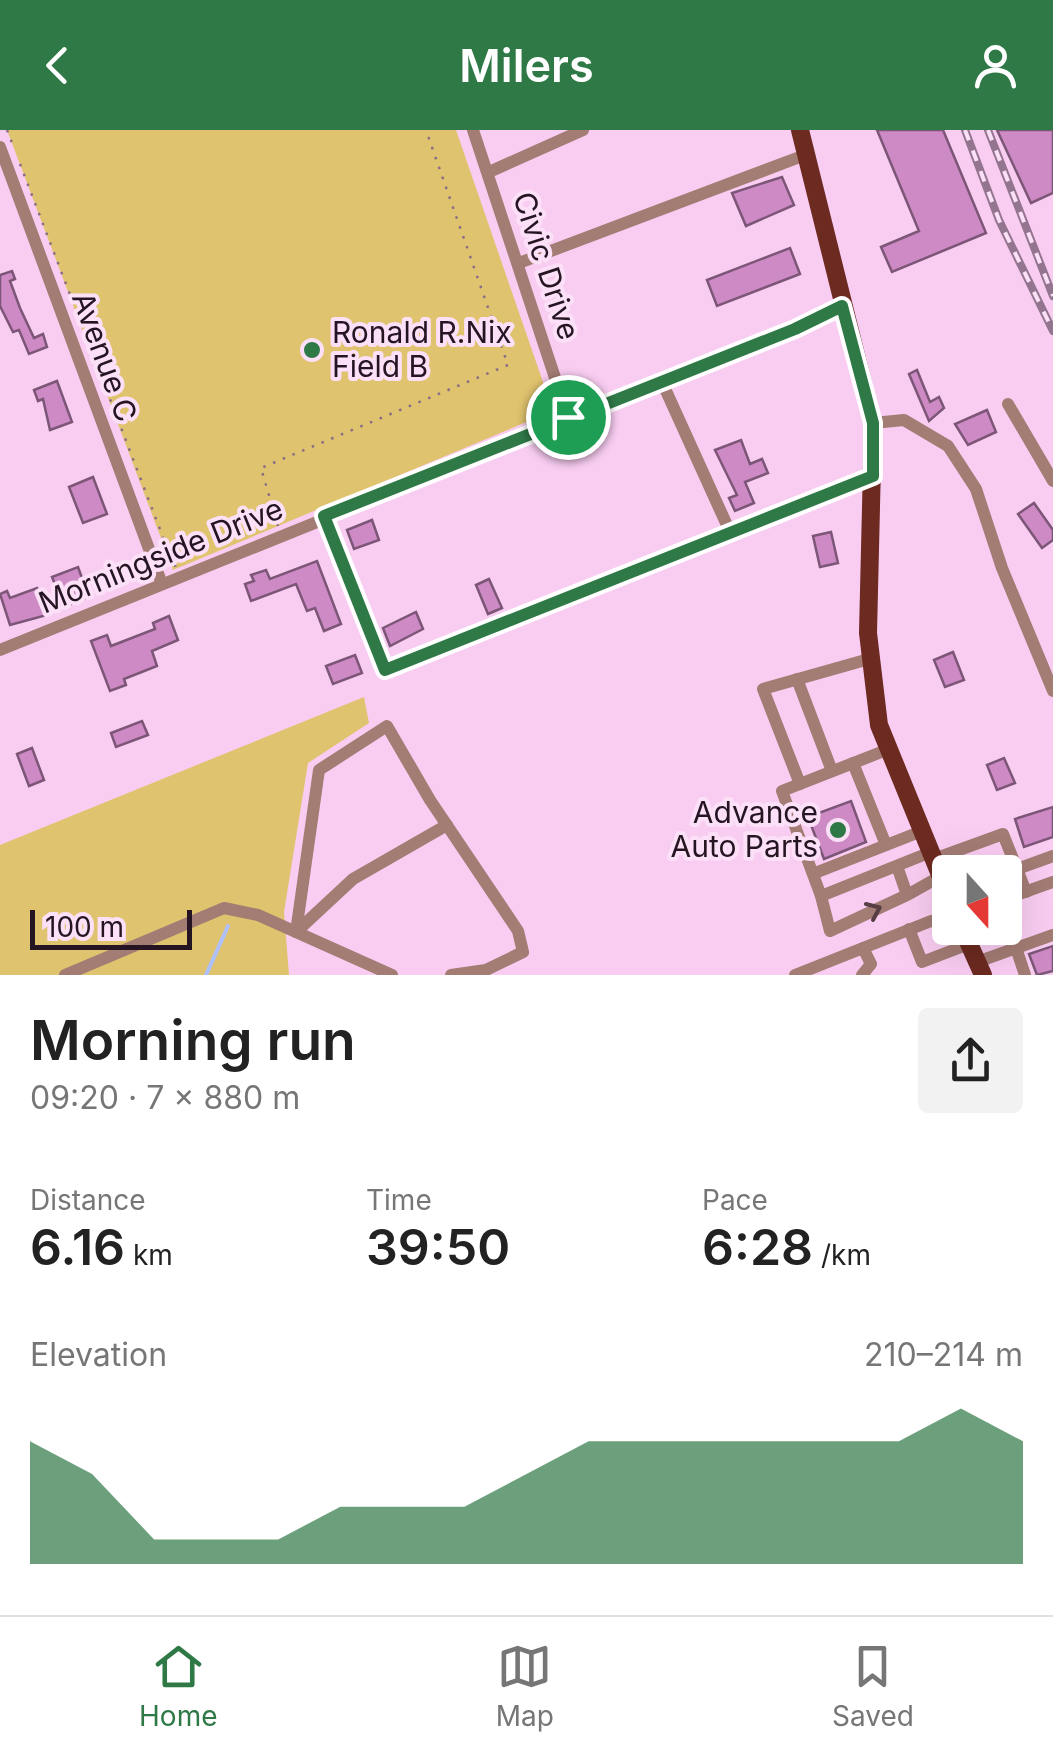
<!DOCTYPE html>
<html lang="en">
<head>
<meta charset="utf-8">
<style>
  :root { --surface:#fff; --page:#f2f2f2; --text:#222; --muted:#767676; --line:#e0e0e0; --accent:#2f7947 }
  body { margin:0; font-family:Inter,sans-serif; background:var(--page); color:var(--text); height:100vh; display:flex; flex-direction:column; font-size:38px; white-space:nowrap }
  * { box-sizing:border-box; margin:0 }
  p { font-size:32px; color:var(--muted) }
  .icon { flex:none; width:55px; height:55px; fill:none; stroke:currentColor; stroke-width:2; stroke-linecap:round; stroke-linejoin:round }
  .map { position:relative; height:845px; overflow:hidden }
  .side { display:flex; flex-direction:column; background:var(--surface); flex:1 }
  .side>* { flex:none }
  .needle { width:65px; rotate:159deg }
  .controls { position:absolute; left:932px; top:725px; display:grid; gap:20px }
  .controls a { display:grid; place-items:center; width:90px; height:90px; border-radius:10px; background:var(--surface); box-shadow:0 10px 40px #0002; font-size:50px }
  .scale { position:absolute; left:30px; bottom:25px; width:162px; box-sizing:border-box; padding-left:10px; border:5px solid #251523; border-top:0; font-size:28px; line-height:35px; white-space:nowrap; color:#251523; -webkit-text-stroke:8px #fbe0f7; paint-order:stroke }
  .pin { position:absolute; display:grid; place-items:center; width:85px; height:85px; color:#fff; margin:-42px; border:5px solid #fff; border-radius:50%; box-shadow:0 2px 10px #0007 }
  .round { display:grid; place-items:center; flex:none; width:105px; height:105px; border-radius:10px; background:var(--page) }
  .overview { display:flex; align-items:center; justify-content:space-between; height:170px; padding:0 30px }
  h1 { font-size:55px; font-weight:600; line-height:75px }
  .metrics { display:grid; grid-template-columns:repeat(3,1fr); gap:15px; height:170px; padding:10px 30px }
  .metrics div { display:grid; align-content:center }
  .metrics b { font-size:50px; font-weight:600 }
  .metrics small { font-size:28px; font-weight:400 }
  .metrics p { font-size:28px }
  .chart { height:280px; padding:20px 30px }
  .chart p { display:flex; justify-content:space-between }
  .chart svg { width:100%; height:180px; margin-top:10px; fill:var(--accent); opacity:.7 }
  header { display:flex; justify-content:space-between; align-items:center; height:130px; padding:0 30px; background:var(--accent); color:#fff; font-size:45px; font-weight:600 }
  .dock { display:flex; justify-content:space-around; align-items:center; height:140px; border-top:2px solid var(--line); background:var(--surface); font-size:28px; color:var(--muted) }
  .dock a { display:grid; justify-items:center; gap:5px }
  .dock .active { color:var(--accent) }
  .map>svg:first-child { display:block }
  .green { fill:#e0c36e }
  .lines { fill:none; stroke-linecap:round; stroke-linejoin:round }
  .stream { stroke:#aec0fe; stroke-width:4 }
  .building { fill:#ce8ac5; stroke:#7c5677; stroke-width:2.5 }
  .path { stroke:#8a6d86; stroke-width:2.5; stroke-dasharray:2.5 8; stroke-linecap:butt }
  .minor { stroke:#a37c74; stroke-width:12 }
  .major { stroke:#6c2a20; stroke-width:18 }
  .rail-casing { stroke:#94758f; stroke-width:8 }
  .rail { stroke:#fbe0f7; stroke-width:4; stroke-dasharray:11; stroke-linecap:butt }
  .oneway { stroke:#573e43 }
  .route-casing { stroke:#fff; stroke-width:20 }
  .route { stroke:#2f7947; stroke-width:12 }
  .poi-dot { fill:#2f7947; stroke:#fbe0f7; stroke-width:4 }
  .labels { text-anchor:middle; stroke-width:8; stroke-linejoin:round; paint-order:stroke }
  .street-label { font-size:30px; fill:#251523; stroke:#fbe0f7 }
  .poi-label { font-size:30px; fill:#251523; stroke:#fbe0f7; text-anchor:start }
</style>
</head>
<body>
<header><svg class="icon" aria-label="back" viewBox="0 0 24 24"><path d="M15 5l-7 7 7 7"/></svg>Milers<svg class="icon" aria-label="person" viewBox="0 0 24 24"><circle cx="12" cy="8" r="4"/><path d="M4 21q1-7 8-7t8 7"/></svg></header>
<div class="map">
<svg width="1053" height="845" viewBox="0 0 1053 845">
  <rect width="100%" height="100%" fill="#f9cdf2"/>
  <g class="green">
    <path d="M7 0H456L553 281 173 440Z"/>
    <path d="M364 567 369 593 308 633 284 782 289 845H0V715Z"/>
  </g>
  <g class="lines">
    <path class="stream" d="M206 845 228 796"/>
  </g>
  <g class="building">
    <path d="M877 0H943L986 103 892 142 881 117 919 101Z"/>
    <path d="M997 0H1053V63L1031 73Z"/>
    <path d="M782 47 794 75 746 96 732 63Z"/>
    <path d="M790 118 800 144 717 176 707 150Z"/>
    <path d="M12 141 15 149 10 151 20 178 34 208 43 204 47 217 29 224 19 200 13 202 0 176V145Z"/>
    <path d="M917 240 930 272 939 267 944 278 929 291 909 244Z"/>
    <path d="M57 251 72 292 50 300 43 269 38 271 34 260Z"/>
    <path d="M987 280 996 302 968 315 955 294Z"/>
    <path d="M741 310 750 334 762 329 768 343 745 352 754 373 735 381 729 368 737 365 715 320Z"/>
    <path d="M93 347 107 384 83 393 69 357Z"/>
    <path d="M1034 373 1053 400V410L1042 418 1018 384Z"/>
    <path d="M372 390 379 410 354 419 347 400Z"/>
    <path d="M831 402 838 433 820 437 813 406Z"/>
    <path d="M317 431 341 494 324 501 315 478 307 481 296 454 251 471 245 454 254 451 251 445 266 440 270 449Z"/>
    <path d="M78 437 89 467 64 477 52 447Z"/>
    <path d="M489 449 502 478 488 484 476 455Z"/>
    <path d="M37 458 47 485 10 495 0 464 7 461 10 468Z"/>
    <path d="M416 482 423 499 390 516 383 498Z"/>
    <path d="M169 486 178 510 152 521 157 536 124 549 126 555 110 561 91 511 107 505 111 516 155 499 153 493Z"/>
    <path d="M953 522 964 550 945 557 934 530Z"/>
    <path d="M355 525 362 543 333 554 326 536Z"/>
    <path d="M142 591 148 605 116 617 111 603Z"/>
    <path d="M32 618 44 650 29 656 17 624Z"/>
    <path d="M1004 628 1015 653 997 660 987 635Z"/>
    <path d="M851 671 866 712 824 729 808 687Z"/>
    <path d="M1053 677V707L1024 717 1015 689Z"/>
    <path d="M1053 816V841L1037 845 1029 824Z"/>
  </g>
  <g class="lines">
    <g class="path">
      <path d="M7 0 12 13"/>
      <path d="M20 34 174 436 180 434"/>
      <path d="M278 396 261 338 508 235 426 0"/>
    </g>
    <g class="minor">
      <path d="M473 0 568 287"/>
      <path d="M0 17 162 454"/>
      <path d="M489 42 583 0"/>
      <path d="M519 133 805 25"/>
      <path d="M662 252 731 404"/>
      <path d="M1008 274 1053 351"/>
      <path d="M873 293 904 290 948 316 976 359 1002 438 1053 561"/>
      <path d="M324 386 385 540 873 346"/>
      <path d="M0 520 795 199 842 176"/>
      <path d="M797 549 832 641"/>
      <path d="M853 633 886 715"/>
      <path d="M800 654 763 559 869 529"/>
      <path d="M934 729 1003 704 1017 739"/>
      <path d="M897 736 907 765 830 801 821 766 931 722"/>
      <path d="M815 743 922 701"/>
      <path d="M1026 762 1017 739 1053 726"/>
      <path d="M909 764 941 746"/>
      <path d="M821 766 782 661 889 619"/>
      <path d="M1005 769 1053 752"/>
      <path d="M909 799 922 832 969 814"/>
      <path d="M296 802 319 640 387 596 430 670 518 801 523 822 486 840 451 845"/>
      <path d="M296 802 353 749 447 695"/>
      <path d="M1016 818 1025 845"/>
      <path d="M977 832 1053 805"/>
      <path d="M65 845 224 778 258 785 392 845"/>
      <path d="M795 845 931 791 950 787"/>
      <path d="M862 845 871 834 863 818"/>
    </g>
    <g class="major">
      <path d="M800 0 873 293 868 503 879 595 950 769"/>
      <path d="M962 798 983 845"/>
    </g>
    <g class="rail-casing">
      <g id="rail">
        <path d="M965 0 999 90 1053 201"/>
        <path d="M988 0 1053 166"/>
      </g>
    </g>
    <use href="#rail" class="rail"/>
  </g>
  <defs><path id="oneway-chevron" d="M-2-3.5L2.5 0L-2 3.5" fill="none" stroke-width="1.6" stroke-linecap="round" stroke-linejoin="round" transform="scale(2.5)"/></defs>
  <use class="oneway" href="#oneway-chevron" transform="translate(874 780) rotate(-24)"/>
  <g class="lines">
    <g class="route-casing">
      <path id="route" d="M842 176 873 293V346L385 540 324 386 795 199Z"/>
    </g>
    <use href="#route" class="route"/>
  </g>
  <g class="poi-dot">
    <circle cx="312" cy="220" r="10"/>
    <circle cx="838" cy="700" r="10"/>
  </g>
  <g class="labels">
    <g class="street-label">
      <text transform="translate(546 136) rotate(72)" y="10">Civic Drive</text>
      <text transform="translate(104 227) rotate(70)" y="10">Avenue C</text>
      <text transform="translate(161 426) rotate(-22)" y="10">Morningside Drive</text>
    </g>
    <g class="poi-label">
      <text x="332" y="213">Ronald R.Nix<tspan x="332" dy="34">Field B</tspan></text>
      <text x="818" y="693" text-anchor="end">Advance<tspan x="818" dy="34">Auto Parts</tspan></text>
    </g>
  </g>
</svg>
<div class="controls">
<a><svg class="needle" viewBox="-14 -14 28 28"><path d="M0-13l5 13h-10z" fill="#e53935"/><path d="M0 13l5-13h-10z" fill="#767676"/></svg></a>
</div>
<div class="scale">100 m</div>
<div class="pin" style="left:568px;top:287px;background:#1e9e55"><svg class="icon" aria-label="arrive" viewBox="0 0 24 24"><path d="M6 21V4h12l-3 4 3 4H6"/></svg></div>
</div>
<section class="side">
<div class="overview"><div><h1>Morning run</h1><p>09:20 · 7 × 880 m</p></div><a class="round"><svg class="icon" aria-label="share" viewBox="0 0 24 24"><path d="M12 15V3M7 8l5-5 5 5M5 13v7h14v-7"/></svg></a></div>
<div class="metrics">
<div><p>Distance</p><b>6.16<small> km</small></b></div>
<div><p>Time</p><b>39:50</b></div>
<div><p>Pace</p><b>6:28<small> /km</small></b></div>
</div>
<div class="chart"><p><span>Elevation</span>210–214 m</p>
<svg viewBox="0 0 160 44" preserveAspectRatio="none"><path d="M0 44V14L10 22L20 38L30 38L40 38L50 30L60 30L70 30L80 22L90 14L100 14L110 14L120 14L130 14L140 14L150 6L160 14V44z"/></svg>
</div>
</section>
<nav class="dock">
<a class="active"><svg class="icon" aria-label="home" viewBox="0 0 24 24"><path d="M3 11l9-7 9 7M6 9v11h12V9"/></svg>Home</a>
<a><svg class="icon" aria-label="map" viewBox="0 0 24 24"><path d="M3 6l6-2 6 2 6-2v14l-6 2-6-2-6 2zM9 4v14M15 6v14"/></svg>Map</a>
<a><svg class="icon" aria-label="saved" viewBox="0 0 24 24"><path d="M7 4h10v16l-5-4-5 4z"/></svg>Saved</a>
</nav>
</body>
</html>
